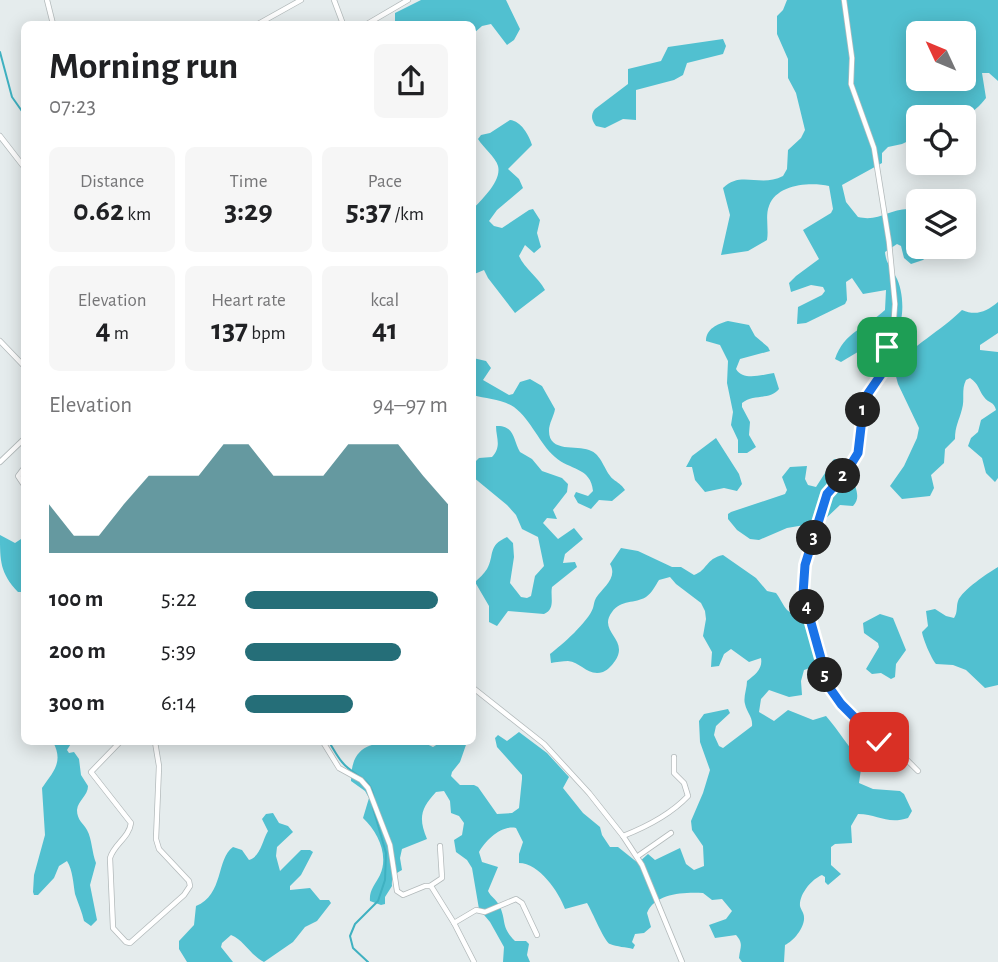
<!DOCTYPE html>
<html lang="en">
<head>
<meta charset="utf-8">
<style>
  :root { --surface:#fff; --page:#f6f6f6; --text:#202124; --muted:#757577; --accent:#256e78 }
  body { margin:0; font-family:"Alegreya Sans",sans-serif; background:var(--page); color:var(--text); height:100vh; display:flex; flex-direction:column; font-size:26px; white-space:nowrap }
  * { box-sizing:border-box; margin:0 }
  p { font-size:23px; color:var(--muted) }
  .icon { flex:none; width:38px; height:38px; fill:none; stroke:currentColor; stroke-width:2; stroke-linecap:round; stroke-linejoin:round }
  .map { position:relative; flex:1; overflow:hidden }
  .details { position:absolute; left:21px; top:21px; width:455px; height:724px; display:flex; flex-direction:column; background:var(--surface); border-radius:10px; box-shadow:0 4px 18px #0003 }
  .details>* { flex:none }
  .needle { width:46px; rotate:314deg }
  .tools { position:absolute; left:906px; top:21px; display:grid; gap:14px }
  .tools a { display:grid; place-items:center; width:70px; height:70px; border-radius:10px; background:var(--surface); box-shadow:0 4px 18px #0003; font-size:35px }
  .pin { position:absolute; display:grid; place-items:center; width:60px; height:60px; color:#fff; margin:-30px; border-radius:14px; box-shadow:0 4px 10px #0006 }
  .km { position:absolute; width:35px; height:35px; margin:-18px; border-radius:50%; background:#222; color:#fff; font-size:19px; line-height:35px; text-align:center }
  .round { display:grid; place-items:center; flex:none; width:74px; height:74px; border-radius:10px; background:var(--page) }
  .head { display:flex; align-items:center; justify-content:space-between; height:119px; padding:0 28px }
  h1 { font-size:38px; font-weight:600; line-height:52px }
  .stats { display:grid; grid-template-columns:repeat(3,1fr); gap:10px; height:119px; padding:7px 28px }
  .stats div { display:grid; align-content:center; border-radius:10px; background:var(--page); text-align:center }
  .stats b { font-size:30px; font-weight:600 }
  .stats small { font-size:19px; font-weight:400 }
  .stats p { font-size:19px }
  .chart { height:196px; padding:14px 28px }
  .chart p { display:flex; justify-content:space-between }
  .chart svg { width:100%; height:126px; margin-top:7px; fill:var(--accent); opacity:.7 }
  ul { padding:0 28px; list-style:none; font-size:23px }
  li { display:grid; grid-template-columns:112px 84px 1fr; align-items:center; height:52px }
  li i { height:18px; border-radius:9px; background:var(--accent) }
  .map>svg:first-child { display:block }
  .forest { fill:#51c0d0; fill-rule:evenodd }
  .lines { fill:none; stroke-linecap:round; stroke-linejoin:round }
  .stream { stroke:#3fb1c1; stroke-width:2 }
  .street-casing { stroke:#b3babb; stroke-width:6 }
  .street { stroke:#fff; stroke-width:4.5 }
  .route-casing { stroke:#fff; stroke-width:14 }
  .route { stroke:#1a73e8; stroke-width:9 }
</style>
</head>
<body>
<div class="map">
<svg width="998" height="962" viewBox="0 0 998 962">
  <rect width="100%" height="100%" fill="#e5eced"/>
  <g class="forest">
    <path d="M421 0H506L520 29 514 40 507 45 491 24 482 26 473 34 472 24H395V13Z"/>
    <path d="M787 0H998V81L989 73H982L986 98C965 125 950 117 919 117V136L902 144 888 147 882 153V163L842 185 846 202 858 217C879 222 889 209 908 209L919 223V247H932L933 251 923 260 911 264 904 258 901 246 897 244 885 252C886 264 891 267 896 277 903 289 905 316 898 328L841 362 835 359C844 332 865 328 885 310L886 290 863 294 852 278 846 282 847 300 845 304 806 323 797 324 798 307 822 295 825 291 823 287 811 285 791 292 789 283 796 276 819 259 803 230 831 213 833 209 829 186C810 182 777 184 769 206 765 216 769 229 767 240L748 251 721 255 730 215 723 188C741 170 760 188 783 176L787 169 788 150 801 138 805 130 796 93 788 78V59L777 34V16L783 10ZM919 33H964V79H919Z"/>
    <path d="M723 39 726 46 723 54 687 63 683 75 674 80 636 90V120L623 119 605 128 596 126C592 121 590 115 595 109L628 84V69L661 61 668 47Z"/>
    <path d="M510 120C521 121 529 135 532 145L508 169 519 179 523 188 497 210 489 221 494 226 502 228 529 210 533 209 540 220 537 233 541 247 534 253 525 245 519 256C525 269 538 277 545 290L515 313 488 278 484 270 472 275 473 209C481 200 502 181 498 166 496 158 483 147 478 139L481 135 490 133Z"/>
    <path d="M998 302V333L980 345V350L998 352V478L995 482 986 473 982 458 968 446 971 438 978 432 981 420 996 410C994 401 989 404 984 397 978 389 979 384 970 378L966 380C961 390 965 399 962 409 959 421 955 426 955 439L945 449 944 463 931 475 934 488 930 496 902 499 890 486 904 466 917 438 919 428 898 384 894 369C912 345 941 331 962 310 976 316 986 312 998 302Z"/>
    <path d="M728 321 749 325 755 336 768 347 770 351 740 359 736 369C743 381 761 375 774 373L779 389C769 401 754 393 742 403V407L750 422 749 435 756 447 747 453H738V440L731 425 733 412 727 383 728 361 720 345 706 341C706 329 717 324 728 321Z"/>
    <path d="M473 358 486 361 491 368 483 380 509 395 513 394 520 382 530 379 542 386 555 409C554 416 549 423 549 431 549 453 577 445 589 450 602 454 604 471 613 479 618 483 621 484 625 490L612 501 599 500 591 509 578 503 574 496 576 492 588 496 593 491C591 467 569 470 555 457 539 443 532 421 514 407 502 399 486 399 473 395Z"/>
    <path d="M496 426C515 425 513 440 520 452L532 459 542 471 562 478 568 484 567 492 553 510 557 519 547 518 543 523 558 539 574 528 583 539 565 554 563 563 575 562 577 567 552 587C550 597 556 609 544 614L508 611 497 626 489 622V606L475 582C479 578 484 574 487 569 495 555 487 546 507 537L513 543 514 557 510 583 521 597 527 598 531 596 535 576 544 566 538 537 522 529 516 515 507 505 473 477 475 462 479 458 492 457C502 446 496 438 496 426Z"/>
    <path d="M716 438 739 474 742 484 737 491 724 488 705 492 695 480 692 467H686L692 456Z"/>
    <path d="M834 459 838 460 841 474 853 476C854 488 862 496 853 506L840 505 822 522 787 528 759 540 750 539 737 530 728 519V514L731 512 785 494 787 490 782 477 790 467 807 466 805 479 808 485 816 487Z"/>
    <path d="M0 535 15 543 24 537V592H18C0 573 0 561 0 535Z"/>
    <path d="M621 548 638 551 672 567H681L694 575C708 570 705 559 723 555L756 578 767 591 776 593C785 605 785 616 803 614L818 658 813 667 804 670 801 681 802 695 789 697 769 690 761 699 759 712 774 721 788 710 813 720 826 716C839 731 849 748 862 762L859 783 873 789 900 791 904 794 912 811 908 818C887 825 878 814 858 814L851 826 852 843 835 844 831 847V865L841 874 828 885 825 882V877L822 875C812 879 799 894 800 906 801 910 804 913 804 917 805 927 794 941 785 945L784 962H742L739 958C740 947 744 944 736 935L715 938 709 925 726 919 732 911 722 899 712 900 703 893C684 892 655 893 647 913L651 927 644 933 635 934 632 942 635 945 633 949C626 947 617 947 610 944 605 943 592 911 587 903L565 909C559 892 539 863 519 863V854L523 842 516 828C501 825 486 840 479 852L482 862 498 867 488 891C491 897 496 899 499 905 507 920 500 926 515 941H526L529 944 527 955 530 962H503L504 947 490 922 479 909 472 868 467 860 456 852 454 840 462 835 464 823 459 816 451 813 450 801 444 791 436 792C421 808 418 818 427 839L402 849 400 858 402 870C395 874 391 877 392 886L385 897V904L381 905 370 901C369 890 375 885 380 875 389 855 378 832 363 818L369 798 365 791 351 781C351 746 370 742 400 742 413 742 422 741 433 747L441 742H467L460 762 452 772 451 776 460 785H474L478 787 497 814 512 813 519 808 522 779V775L497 747 495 738 498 735 507 741 519 732 547 753 569 777 563 788 583 813 600 827 602 835 610 847H618L638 863 648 854 655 860 680 848 686 864 694 870 704 866 703 846 692 830 691 821 703 793 710 770 700 742 699 721 704 714 728 709 730 713 716 726 714 735 719 746 723 748 752 726C753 717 747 713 745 704 743 697 747 689 747 681 755 675 763 669 761 658L749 662 731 649 724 654 719 666 711 667 712 652 703 636 706 619 705 611 701 603 676 584 670 577 659 580C655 586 652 593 646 597 635 604 621 599 612 612 597 632 630 639 615 661 612 665 608 670 603 672 588 677 581 662 568 661 563 661 556 662 551 663L550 654C562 645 588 622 593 608 594 605 594 601 596 598 603 587 618 578 610 564Z"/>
    <path d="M998 567V685L985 688 966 670 953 665 936 664C931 658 923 639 922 632L928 626 926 611 935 609 946 616 954 618C958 612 956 607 958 601 962 590 988 573 998 567Z"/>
    <path d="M880 614 893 618 906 650 896 664 895 677 891 679 881 673 872 674 866 669 879 647 878 643 864 633 863 623Z"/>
    <path d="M53 742H72L67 750 69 753 74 752 79 759 81 775 88 786C88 796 78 800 77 810 77 820 83 823 87 830 92 839 92 853 96 863L90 885 97 920 91 926 84 921C82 912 78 903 75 894 73 883 73 871 67 861L59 866 54 878 38 895H34L33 892 34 875 45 835 42 788C53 772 64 762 53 742Z"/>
    <path d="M273 813 279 823 288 826 293 832 277 847 276 856 280 871 301 850H310L313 852 301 875 290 886V890L310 888 320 900H329L331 903 317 921 305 927 293 942 264 962C250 955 244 940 231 935L222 943 221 947 233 962H187L179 949V941L194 925 196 906C224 895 216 859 233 847L242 850 249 860C261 856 262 841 268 831L262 819 266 814Z"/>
  </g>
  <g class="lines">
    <g class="stream">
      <path d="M0 52 12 97 24 114"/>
      <path d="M329 742C333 748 337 756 342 762 354 777 372 777 374 799"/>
      <path d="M368 962 353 948 350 936 355 924 378 901 385 880 386 853 373 808"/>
    </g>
    <g class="street-casing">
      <g id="street">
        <path d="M47 0 53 24"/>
        <path d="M334 0 343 24"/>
        <path d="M844 0 852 58 851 84 874 148 889 242 895 304 894 318 888 335 889 363 867 395 856 457 845 474 826 494 805 565 803 594 825 678 833 695 879 742 894 755 906 759 918 771"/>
        <path d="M258 24 301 0"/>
        <path d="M367 24 408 0"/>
        <path d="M0 136 24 167"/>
        <path d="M0 341 24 366"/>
        <path d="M0 462 24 439"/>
        <path d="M24 468 18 476 24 485"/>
        <path d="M472 687 544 744 589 793 623 836 642 865 682 962"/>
        <path d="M120 742 91 772 131 823C129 838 114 844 110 858L113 928 126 942 130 943 184 895 190 886 189 881 159 849 156 839 159 766 155 742"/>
        <path d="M323 742 339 768 361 780 368 788 390 845 397 891 403 895 425 886H431L454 923 474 962"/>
        <path d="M623 836C646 827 671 814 688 796L684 783 674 773V757"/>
        <path d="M638 856 671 833"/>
        <path d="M430 886 442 878 440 846"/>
        <path d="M454 923 476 910 485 912 516 899 522 903 537 935"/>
      </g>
    </g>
    <use href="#street" class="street"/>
  </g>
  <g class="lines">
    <g class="route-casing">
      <path id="route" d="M879 742 841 704 829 687 803 594 805 565 827 494 845 474 858 453 863 410 867 395 889 363 887 347"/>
    </g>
    <use href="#route" class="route"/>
  </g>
</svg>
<div class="tools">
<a><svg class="needle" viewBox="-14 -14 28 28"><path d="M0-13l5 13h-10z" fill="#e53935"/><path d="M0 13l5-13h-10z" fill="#757577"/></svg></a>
<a><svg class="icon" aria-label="locate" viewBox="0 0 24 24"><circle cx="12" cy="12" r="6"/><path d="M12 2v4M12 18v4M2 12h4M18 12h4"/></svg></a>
<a><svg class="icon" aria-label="layers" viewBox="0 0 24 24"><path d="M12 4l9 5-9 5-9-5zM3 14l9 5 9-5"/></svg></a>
</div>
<div class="pin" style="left:887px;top:347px;background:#1e9e55"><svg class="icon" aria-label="arrive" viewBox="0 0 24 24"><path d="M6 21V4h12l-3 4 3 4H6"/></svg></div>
<div class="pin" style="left:879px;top:742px;background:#d93025"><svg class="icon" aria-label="check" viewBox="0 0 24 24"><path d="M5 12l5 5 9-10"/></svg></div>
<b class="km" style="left:863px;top:410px">1</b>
<b class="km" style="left:843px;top:476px">2</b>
<b class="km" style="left:814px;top:538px">3</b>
<b class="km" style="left:807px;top:607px">4</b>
<b class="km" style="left:825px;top:675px">5</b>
<section class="details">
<div class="head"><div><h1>Morning run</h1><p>07:23</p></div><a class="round"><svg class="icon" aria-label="share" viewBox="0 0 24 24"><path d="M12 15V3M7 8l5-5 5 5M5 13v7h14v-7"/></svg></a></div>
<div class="stats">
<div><p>Distance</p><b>0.62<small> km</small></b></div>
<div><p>Time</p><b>3:29</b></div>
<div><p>Pace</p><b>5:37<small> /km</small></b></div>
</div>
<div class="stats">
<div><p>Elevation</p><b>4<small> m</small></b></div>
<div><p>Heart rate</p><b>137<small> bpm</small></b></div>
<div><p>kcal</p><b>41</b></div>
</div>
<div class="chart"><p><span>Elevation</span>94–97 m</p>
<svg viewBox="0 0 160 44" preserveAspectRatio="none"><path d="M0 44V27L10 38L20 38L30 27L40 17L50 17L60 17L70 6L80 6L90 17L100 17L110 17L120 6L130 6L140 6L150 17L160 27V44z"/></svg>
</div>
<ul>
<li><b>100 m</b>5:22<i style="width:95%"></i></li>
<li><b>200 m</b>5:39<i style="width:77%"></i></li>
<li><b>300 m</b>6:14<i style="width:53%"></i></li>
</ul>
</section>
</div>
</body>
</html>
